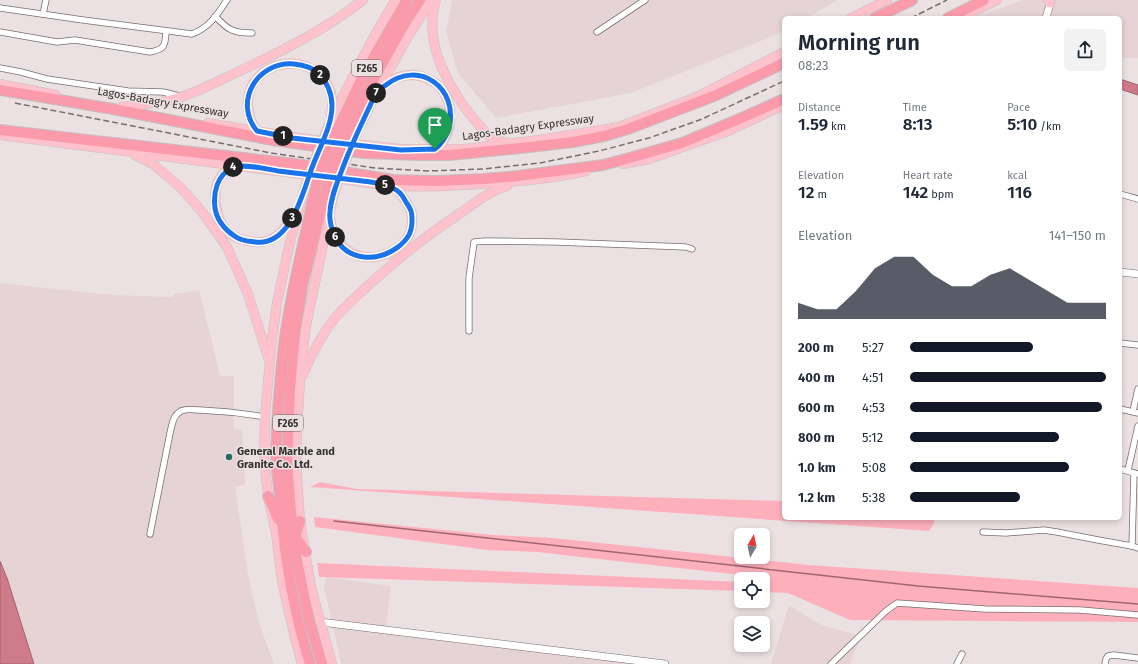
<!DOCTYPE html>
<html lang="en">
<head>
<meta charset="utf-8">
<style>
  :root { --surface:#fff; --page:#f2f2f3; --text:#1f2937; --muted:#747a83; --accent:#111827 }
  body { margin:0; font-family:"Fira Sans",sans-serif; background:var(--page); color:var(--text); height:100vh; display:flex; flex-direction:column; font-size:15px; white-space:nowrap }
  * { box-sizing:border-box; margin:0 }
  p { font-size:13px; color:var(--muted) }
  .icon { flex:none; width:22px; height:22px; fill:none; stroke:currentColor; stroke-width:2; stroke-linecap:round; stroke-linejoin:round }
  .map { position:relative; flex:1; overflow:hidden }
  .sheet { position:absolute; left:782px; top:16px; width:340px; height:504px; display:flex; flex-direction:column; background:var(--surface); border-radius:6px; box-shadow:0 2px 6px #0003 }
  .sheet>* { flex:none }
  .needle { width:26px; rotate:9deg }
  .buttons { position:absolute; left:734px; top:528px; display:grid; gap:8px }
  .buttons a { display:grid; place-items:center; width:36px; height:36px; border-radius:6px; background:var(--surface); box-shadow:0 2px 6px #0003; font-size:20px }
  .pin { position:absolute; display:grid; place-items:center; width:34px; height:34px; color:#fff; margin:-41px -17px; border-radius:50% 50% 50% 0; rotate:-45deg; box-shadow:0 0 4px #0007 }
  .pin .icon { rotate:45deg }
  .km { position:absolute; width:20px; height:20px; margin:-10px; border-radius:50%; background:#222; color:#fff; font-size:11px; line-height:20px; text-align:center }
  .round { display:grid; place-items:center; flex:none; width:42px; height:42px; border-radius:6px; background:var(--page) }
  .head { display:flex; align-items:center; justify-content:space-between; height:68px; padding:0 16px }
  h1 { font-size:22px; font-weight:600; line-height:30px }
  .metrics { display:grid; grid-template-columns:repeat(3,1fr); gap:6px; height:68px; padding:4px 16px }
  .metrics div { display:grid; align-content:center }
  .metrics b { font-size:17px; font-weight:600 }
  .metrics small { font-size:11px; font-weight:400 }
  .metrics p { font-size:11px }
  .chart { height:112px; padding:8px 16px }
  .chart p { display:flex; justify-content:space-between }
  .chart svg { width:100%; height:72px; margin-top:4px; fill:var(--accent); opacity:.7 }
  ul { padding:0 16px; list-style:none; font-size:13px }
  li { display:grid; grid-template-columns:64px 48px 1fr; align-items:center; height:30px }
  li i { height:10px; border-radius:5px; background:var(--accent) }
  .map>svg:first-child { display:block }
  .built { fill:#e5d3d5 }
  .green { fill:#fdb0bc }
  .water { fill:#ce7b8a; stroke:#a06570 }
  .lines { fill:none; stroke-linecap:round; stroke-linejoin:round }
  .stream { stroke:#a06570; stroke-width:1.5 }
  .minor-casing { stroke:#776d6f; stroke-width:7 }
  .tertiary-casing { stroke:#776d6f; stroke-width:8 }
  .primary-casing { stroke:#c3c2c2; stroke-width:10 }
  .motorway-casing { stroke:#c3c2c2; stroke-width:12 }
  .minor { stroke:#fff; stroke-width:5.5 }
  .tertiary { stroke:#fff; stroke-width:7 }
  .primary { stroke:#fdc2cc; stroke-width:9 }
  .motorway { stroke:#fb9aaa; stroke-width:10 }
  .rail { stroke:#756e6f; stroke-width:1.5; stroke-dasharray:6 3; stroke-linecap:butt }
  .primary-bridge-casing { stroke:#c3c2c2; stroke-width:10; stroke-linecap:butt }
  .motorway-bridge-casing { stroke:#c3c2c2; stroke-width:12; stroke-linecap:butt }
  .primary-bridge { stroke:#fdc2cc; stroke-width:9 }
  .motorway-bridge { stroke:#fb9aaa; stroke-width:10 }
  .route-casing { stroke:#fff; stroke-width:8 }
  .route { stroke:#1a73e8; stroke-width:5 }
  .poi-dot { fill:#226c68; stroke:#ece1e2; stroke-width:1.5 }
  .labels { text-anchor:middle; stroke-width:3; stroke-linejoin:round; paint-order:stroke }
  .shield { fill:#ece1e2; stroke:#6d6667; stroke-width:1 }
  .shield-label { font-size:10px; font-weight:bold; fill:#363232 }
  .street-label { font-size:11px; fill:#363232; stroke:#ece1e2 }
  .poi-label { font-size:11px; font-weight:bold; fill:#363232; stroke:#ece1e2; text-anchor:start }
</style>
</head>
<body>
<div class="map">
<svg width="1138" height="664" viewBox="0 0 1138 664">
  <rect width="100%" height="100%" fill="#ece1e2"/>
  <g class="built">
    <path d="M452 0H838L806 18H784V30L771 37 631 93 496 118 458 73 446 32Z"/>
    <path d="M1023 0H1138V58H1120V18H972Z"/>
    <path d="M0 283 112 295 173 297 174 294 199 290 220 376H234V429L242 430 245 484 235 487 248 574 259 623 274 664H35L0 558Z"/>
    <path d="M326 577 391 586 385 633 646 664H341L334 630 324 587Z"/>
    <path d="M789 605 821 625 861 636 850 664H771Z"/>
  </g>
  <g class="green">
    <path d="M320 482 357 489 784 501V518H934V523L929 531 310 487Z"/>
    <path d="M314 517 494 535 553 538 809 565 1138 588V622L850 620 788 593 763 592V579H756L749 576 537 552 487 550 315 527Z"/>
    <path d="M317 563 741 582V591L319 577Z"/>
  </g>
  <g class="water">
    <path d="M1120 79 1138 85V95L1120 89Z"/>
    <path d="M0 561 7 578 34 664H0Z"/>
  </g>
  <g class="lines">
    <path class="stream" d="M334 521 918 586 1138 604"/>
    <g class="minor-casing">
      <g id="minor">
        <path d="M0 8 83 20 192 34C209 28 217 15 227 0"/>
        <path d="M43 14 46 0"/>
        <path d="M215 16C228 30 233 33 252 33"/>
        <path d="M0 32 57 42 75 40 150 52C166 49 165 45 166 31"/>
        <path d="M597 32 645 0"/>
        <path d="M0 68 21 72 47 79 128 91 163 92 179 96"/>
        <path d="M1120 194 1138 199"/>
        <path d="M469 331V278L474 242 485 241 557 242 686 247 692 249"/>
        <path d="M1120 343 1138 345"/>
        <path d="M1120 409 1138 413"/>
        <path d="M1133 411 1138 389"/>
        <path d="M1120 469 1138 474"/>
        <path d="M1128 470 1138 426"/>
        <path d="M983 532 1006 533 1044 530 1057 532 1098 540 1132 546 1138 548"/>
        <path d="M150 534 170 433C172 425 173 415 181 411 187 408 194 410 200 410 223 411 242 413 265 417"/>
        <path d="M1132 546 1134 473"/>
        <path d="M831 664 886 611 897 603 985 609 1080 610 1138 615"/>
        <path d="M957 664 962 654"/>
        <path d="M1105 664 1106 659 1108 656 1114 655 1138 658"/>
      </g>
    </g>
    <g class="tertiary-casing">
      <g id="tertiary">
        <path d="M1046 18 1051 0"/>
        <path d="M1120 272 1138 274"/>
        <path d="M320 622 665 664"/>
      </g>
    </g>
    <g class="primary-casing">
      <g id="primary">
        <path d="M436 0C432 14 431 28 434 42 439 70 460 104 479 125 482 128 485 133 489 136 494 139 500 141 506 143"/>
        <path d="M1048 0 1050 3"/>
        <path d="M851 18 887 0"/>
        <path d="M961 18 997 0"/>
        <path d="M0 84 56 95"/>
        <path d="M381 88C386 84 392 79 399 77 408 74 417 74 426 78 447 86 454 108 448 129 446 137 442 145 435 149"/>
        <path d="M121 107C141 104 161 104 181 97 202 90 222 79 242 70 284 50 326 29 363 0"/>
        <path d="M208 123 292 137 329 142"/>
        <path d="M257 131C251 124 249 116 248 106 245 59 316 46 331 93 333 101 332 110 331 118"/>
        <path d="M0 135 316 176"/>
        <path d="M324 137C331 118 341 100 351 81 365 53 379 26 396 0"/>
        <path d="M344 143 401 149H464L539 140 619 127 697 97 784 52"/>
        <path d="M352 143C375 93 401 46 431 0"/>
        <path d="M135 155 153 164 182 189 203 213 227 247 248 294 268 357"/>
        <path d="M623 164 649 159 728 131 784 105"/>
        <path d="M239 167C208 169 211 214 227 231 234 239 245 241 255 242 274 244 286 229 294 214"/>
        <path d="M333 178C350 180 367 183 384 185 420 188 457 186 493 183 525 181 555 178 586 171"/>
        <path d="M330 219C335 253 367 268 396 249 406 242 412 234 412 221 412 215 412 212 409 207 402 195 400 191 388 186"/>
        <path d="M303 375C311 355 321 336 334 319 348 303 364 289 380 275 406 252 433 231 462 212 476 202 490 191 507 186"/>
        <path d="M302 664 294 634 282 581 276 533 268 496 264 458 265 417 268 382 272 339 277 303 289 246 307 180"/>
        <path d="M332 664 311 587 300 521 296 461 297 429 301 366 306 326 333 197 337 184"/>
      </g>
    </g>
    <g class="motorway-casing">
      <g id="motorway">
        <path d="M875 18 912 0"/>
        <path d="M948 18 984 0"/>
        <path d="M0 90 113 109 272 140 364 153 416 155H450L521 148 573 142 604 136 628 129 714 96 784 63"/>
        <path d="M0 130 296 164 393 180 436 181 483 179 518 176 603 165 626 159 682 143 744 117 784 99"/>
        <path d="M333 139 363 76 407 0"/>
        <path d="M343 141 372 82 405 23 420 0"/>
        <path d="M268 496 278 519"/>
        <path d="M295 536 306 552"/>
        <path d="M295 537 300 521"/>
        <path d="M310 664C293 610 284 554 280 498 279 483 276 468 276 453 277 416 280 380 284 344 291 289 306 235 317 181"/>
        <path d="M322 664 309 620 295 551 292 524 287 462 290 389 295 331 303 283 328 182"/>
      </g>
    </g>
    <use href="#minor" class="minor"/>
    <use href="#tertiary" class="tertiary"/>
    <use href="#primary" class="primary"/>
    <use href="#motorway" class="motorway"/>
    <g class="rail">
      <path d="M911 18 947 0"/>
      <path d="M15 103 271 153 375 168 428 171 483 169 540 163 599 151 649 138 702 119 784 81"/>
    </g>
    <g class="primary-bridge-casing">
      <g id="primary-bridge">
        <path d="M307 180 324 137"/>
        <path d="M337 184 352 143"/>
      </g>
    </g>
    <g class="motorway-bridge-casing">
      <g id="motorway-bridge">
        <path d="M317 181 333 139"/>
        <path d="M328 182 343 141"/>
      </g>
    </g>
    <use href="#primary-bridge" class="primary-bridge"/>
    <use href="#motorway-bridge" class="motorway-bridge"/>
  </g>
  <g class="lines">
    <g class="route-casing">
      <path id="route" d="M435 149 401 150 292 138 257 131C233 102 257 61 294 64 303 65 312 67 318 73 327 82 332 93 332 106 332 125 320 147 313 165 303 190 292 247 255 242 248 241 242 241 236 237 225 230 217 221 215 208 213 193 217 175 232 168 243 163 266 169 278 171 301 174 323 176 346 179 361 181 389 182 400 193 402 195 405 200 406 202 408 205 410 208 411 211 412 213 412 219 412 221 412 233 407 240 398 247 378 262 348 262 335 237 332 230 329 220 330 212 331 195 339 178 345 162 352 144 360 127 368 110 371 104 374 96 378 91 379 90 384 86 386 85 419 59 459 88 449 128 446 136 442 144 435 149"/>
    </g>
    <use href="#route" class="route"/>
  </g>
  <circle class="poi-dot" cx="229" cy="457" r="4"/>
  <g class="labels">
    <g class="shield">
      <rect x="352" y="60" width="30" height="16" rx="3"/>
      <rect x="273" y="415" width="30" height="16" rx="3"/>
    </g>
    <g class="shield-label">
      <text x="367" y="72">F265</text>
      <text x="288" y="427">F265</text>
    </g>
    <g class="street-label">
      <text transform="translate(163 102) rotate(10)" y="4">Lagos-Badagry Expressway</text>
      <text transform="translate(528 127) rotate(-8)" y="4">Lagos-Badagry Expressway</text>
    </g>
    <g class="poi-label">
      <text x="237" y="455">General Marble and<tspan x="237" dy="13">Granite Co. Ltd.</tspan></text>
    </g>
  </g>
</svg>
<div class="buttons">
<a><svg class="needle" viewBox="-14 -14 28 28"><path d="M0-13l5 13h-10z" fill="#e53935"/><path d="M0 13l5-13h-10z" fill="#747a83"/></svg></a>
<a><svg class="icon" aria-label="locate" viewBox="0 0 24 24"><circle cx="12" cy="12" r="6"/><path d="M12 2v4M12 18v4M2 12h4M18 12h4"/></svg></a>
<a><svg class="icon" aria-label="layers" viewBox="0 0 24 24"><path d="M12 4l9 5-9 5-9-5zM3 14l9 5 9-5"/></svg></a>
</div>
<div class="pin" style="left:435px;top:149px;background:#1e9e55"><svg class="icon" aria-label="arrive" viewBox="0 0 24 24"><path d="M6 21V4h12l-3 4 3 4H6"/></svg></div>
<b class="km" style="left:283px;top:136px">1</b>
<b class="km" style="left:320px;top:75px">2</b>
<b class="km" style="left:292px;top:218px">3</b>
<b class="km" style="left:233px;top:167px">4</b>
<b class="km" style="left:385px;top:185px">5</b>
<b class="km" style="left:335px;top:237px">6</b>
<b class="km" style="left:376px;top:93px">7</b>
<section class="sheet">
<div class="head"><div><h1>Morning run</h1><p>08:23</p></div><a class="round"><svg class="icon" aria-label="share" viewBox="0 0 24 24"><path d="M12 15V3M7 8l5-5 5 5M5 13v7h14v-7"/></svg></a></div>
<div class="metrics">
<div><p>Distance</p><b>1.59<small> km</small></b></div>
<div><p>Time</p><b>8:13</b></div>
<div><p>Pace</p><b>5:10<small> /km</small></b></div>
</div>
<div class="metrics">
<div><p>Elevation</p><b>12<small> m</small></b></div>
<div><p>Heart rate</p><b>142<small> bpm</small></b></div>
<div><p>kcal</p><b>116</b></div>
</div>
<div class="chart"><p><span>Elevation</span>141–150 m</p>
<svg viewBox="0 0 160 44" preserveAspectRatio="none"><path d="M0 44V34L10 38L20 38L30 27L40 13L50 6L60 6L70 17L80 24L90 24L100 17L110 13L120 20L130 27L140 34L150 34L160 34V44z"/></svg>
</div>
<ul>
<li><b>200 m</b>5:27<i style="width:63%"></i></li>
<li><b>400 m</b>4:51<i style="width:100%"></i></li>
<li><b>600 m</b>4:53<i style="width:98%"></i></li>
<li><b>800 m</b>5:12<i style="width:76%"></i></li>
<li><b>1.0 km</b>5:08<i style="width:81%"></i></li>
<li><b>1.2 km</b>5:38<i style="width:56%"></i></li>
</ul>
</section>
</div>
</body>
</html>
